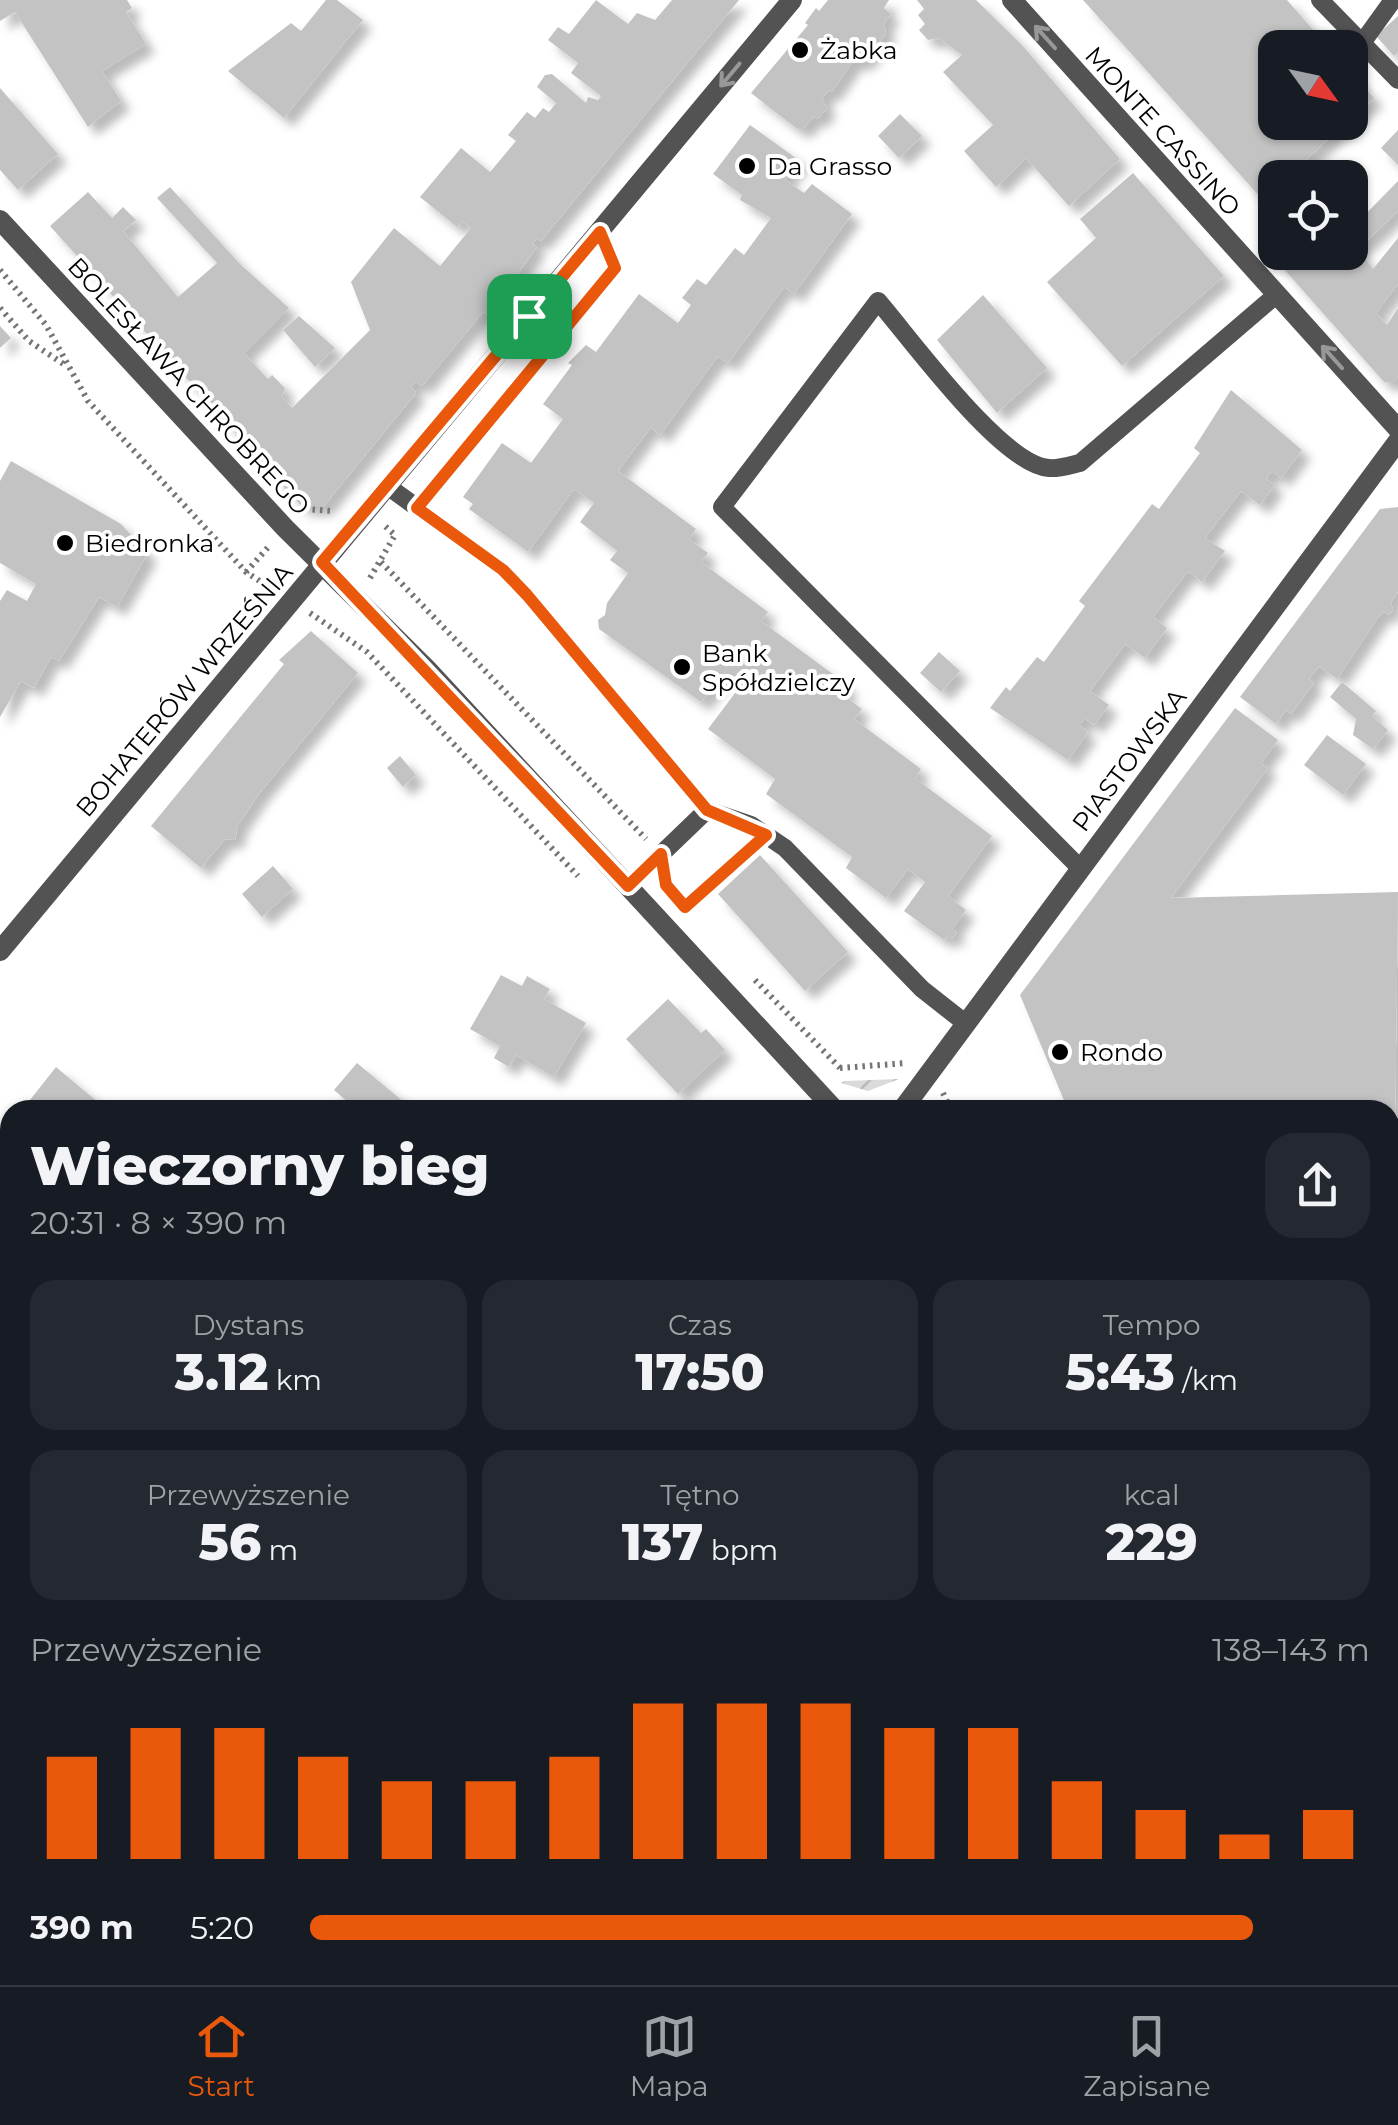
<!DOCTYPE html>
<html lang="pl">
<head>
<meta charset="utf-8">
<style>
  :root { --surface:#171b24; --page:#242831; --text:#f1f3f6; --muted:#9ea1a6; --line:#363941; --accent:#ea580c }
  body { margin:0; font-family:Montserrat,sans-serif; background:var(--page); color:var(--text); height:100vh; display:flex; flex-direction:column; font-size:38px; white-space:nowrap }
  * { box-sizing:border-box; margin:0 }
  p { font-size:32px; color:var(--muted) }
  .icon { flex:none; width:55px; height:55px; fill:none; stroke:currentColor; stroke-width:2; stroke-linecap:round; stroke-linejoin:round }
  .map { position:relative; flex:1; overflow:hidden }
  .panel { position:absolute; left:0px; top:1100px; width:1400px; height:885px; display:flex; flex-direction:column; background:var(--surface); border-radius:30px 30px 0 0; box-shadow:0 2px 8px #0004 }
  .panel>* { flex:none }
  .needle { width:65px; rotate:123deg }
  .fabs { position:absolute; left:1258px; top:30px; display:grid; gap:20px }
  .fabs a { display:grid; place-items:center; width:110px; height:110px; border-radius:20px; background:var(--surface); box-shadow:0 2px 8px #0004; font-size:50px }
  .pin { position:absolute; display:grid; place-items:center; width:85px; height:85px; color:#fff; margin:-42px; border-radius:20px; box-shadow:0 5px 15px #0006 }
  .round { display:grid; place-items:center; flex:none; width:105px; height:105px; border-radius:30px; background:var(--page) }
  .head { display:flex; align-items:center; justify-content:space-between; height:170px; padding:0 30px }
  h1 { font-size:55px; font-weight:800; line-height:75px }
  .figures { display:grid; grid-template-columns:repeat(3,1fr); gap:15px; height:170px; padding:10px 30px }
  .figures div { display:grid; align-content:center; border-radius:25px; background:var(--page); text-align:center }
  .figures b { font-size:50px; font-weight:800 }
  .figures small { font-size:28px; font-weight:400 }
  .figures p { font-size:28px }
  .chart { height:280px; padding:20px 30px }
  .chart p { display:flex; justify-content:space-between }
  .chart svg { width:100%; height:180px; margin-top:10px; stroke:var(--accent); stroke-width:6 }
  ul { padding:0 30px; list-style:none; font-size:32px }
  li { display:grid; grid-template-columns:160px 120px 1fr; align-items:center; height:75px }
  li i { height:25px; border-radius:12px; background:var(--accent) }
  .tab-bar { display:flex; justify-content:space-around; align-items:center; height:140px; border-top:2px solid var(--line); background:var(--surface); font-size:28px; color:var(--muted) }
  .tab-bar a { display:grid; justify-items:center; gap:5px }
  .tab-bar .current { color:var(--accent) }
  .map>svg:first-child { display:block }
  .park { fill:url(#park-crowns) }
  .garden { fill:url(#garden-furrows) }
  .lines { fill:none; stroke-linecap:round; stroke-linejoin:round }
  .stream { stroke:#a1a1a1; stroke-width:10 }
  .building { fill:#c3c3c3; filter:url(#shadow) }
  .path { stroke:#757575; stroke-width:6; stroke-dasharray:2.5 5; stroke-linecap:butt }
  .lane { stroke:#535353; stroke-width:18 }
  .street { stroke:#535353; stroke-width:20 }
  .oneway { stroke:#989898 }
  .route-casing { stroke:#fff; stroke-width:20 }
  .route { stroke:#ea580c; stroke-width:12 }
  .poi-dot { fill:#000; stroke:#fff; stroke-width:4 }
  .labels { text-anchor:middle; stroke-width:8; stroke-linejoin:round; paint-order:stroke }
  .poi-label { font-size:25px; fill:#000; stroke:#fff; text-anchor:start }
  .street-label { font-size:25px; fill:#000; stroke:#fff }
</style>
</head>
<body>
<div class="map">
<svg width="1398" height="1985" viewBox="0 0 1398 1985">
  <defs>
    <pattern id="park-crowns" width="20" height="18" patternUnits="userSpaceOnUse" patternTransform="scale(2.5)"><rect width="20" height="18" fill="#dadada"/><path d="M2 6a3 3 0 1 1 6 0M12 15a3 3 0 1 1 6 0" fill="none" stroke="#b9b9b9"/></pattern>
    <pattern id="garden-furrows" width="10" height="10" patternUnits="userSpaceOnUse" patternTransform="scale(2.5)"><rect width="10" height="10" fill="#dadada"/><path d="M-1 1l2-2M0 10L10 0M9 11l2-2" fill="none" stroke="#b9b9b9"/></pattern>
    <filter id="shadow"><feDropShadow dx="9" dy="9" stdDeviation="5" flood-color="#0004"/></filter>
  </defs>
  <rect width="100%" height="100%" fill="#fff"/>
  <path class="park" d="M1398 1747V1985H252L260 1975H1390V1753Z"/>
  <path class="garden" d="M899 1079 868 1091 841 1083 845 1081Z"/>
  <g class="lines">
    <path class="stream" d="M846 1975 847 1982"/>
  </g>
  <g class="building">
    <path d="M0 0H127L132 8 126 12 146 44 102 71 121 101 88 127 15 12 0 21Z"/>
    <path d="M326 0H337L363 20 284 118 228 71 291 23 301 31Z"/>
    <path d="M596 0 628 24 637 13 655 20 672 0H739L541 241 537 238 532 244 537 247 488 315 483 312 422 386 416 381 411 387 416 393 323 507H302L50 226 88 192 112 218 123 207 136 220 123 231 178 297 217 263 157 198 170 187 240 264 289 308 244 353 268 379 272 375 285 388 282 397 292 408 370 330 351 282 394 228 440 266 471 228 462 221 457 227 420 197 461 148 490 172 516 141 508 135 527 112 535 118 543 108 549 112 556 103 537 87 545 75 552 74 586 103 588 97 598 100 601 96 571 73 578 63 548 40 558 27 569 34Z"/>
    <path d="M828 0H889L884 8 891 14 884 23 886 34 870 54 864 61H853L832 92 829 90 822 98 827 108 818 119 814 116 804 128H796L751 93 808 25 805 23 816 8 819 11Z"/>
    <path d="M917 0H976L1022 45 1120 159 1069 206 1026 158 996 187 964 151 993 125 943 72 962 55 938 38 928 40 919 30 925 24 918 15 924 9Z"/>
    <path d="M1083 0H1287L1329 48H1275V122H1347L1286 178H1275V187L1262 199Z"/>
    <path d="M1398 16V52L1394 56 1376 36Z"/>
    <path d="M1350 71 1374 98 1350 120Z"/>
    <path d="M0 88 58 154 18 190 0 170Z"/>
    <path d="M900 114 922 136 899 158 878 136Z"/>
    <path d="M750 125 800 161 785 180 804 193 812 184 852 214 794 294 784 287 728 363 718 356 660 435 651 427 618 471 696 529 689 539 708 553 701 562 768 612 761 621 849 686 843 695 862 709 854 719 921 769 915 778 992 836 948 896 966 910 952 929 957 932 952 939 948 935 944 940 904 911 925 882 908 869 886 898 846 868 852 857 766 794 775 779 708 729 741 685 725 672 701 702 599 629 598 620 605 615 607 603 628 573 610 560 617 551 580 522 594 503 574 489 528 552 469 509 473 504 463 497 502 443 531 463 563 419 543 404 572 365 568 363 586 345 596 352 639 294 678 323 691 305 682 298 697 279 706 285 735 248 744 255 771 218 740 200 742 195 713 174Z"/>
    <path d="M1398 130V165L1381 148Z"/>
    <path d="M1133 173 1224 276 1122 366 1047 282 1096 238 1080 219Z"/>
    <path d="M1398 181V211L1358 249 1373 269 1398 238V284L1376 313 1387 325 1398 308V376L1394 382H1384L1258 240 1275 225V252H1350V230Z"/>
    <path d="M983 295 1047 368 997 413 937 340Z"/>
    <path d="M299 316 335 348 315 367 283 330Z"/>
    <path d="M0 326 11 338 0 348Z"/>
    <path d="M1231 390 1302 450 1281 478 1272 471 1266 479 1275 485 1260 505 1241 491 1205 538 1225 551 1202 582 1188 571 1153 617 1167 628 1145 658 1125 644 1090 691 1109 705 1094 725 1085 718 1079 725 1088 732 1068 760 990 708 1006 687 1010 691 1037 657 1044 662 1085 606 1079 601 1152 504 1159 509 1200 453 1194 448Z"/>
    <path d="M11 461 121 524 148 553 117 607 99 597 59 661 51 657 34 688 21 681 0 717V601L7 590 27 601 36 584 0 563V481Z"/>
    <path d="M1398 507V592L1391 602 1393 610 1389 615 1384 611 1377 619 1337 679 1319 666 1309 679 1314 683 1291 714 1286 710 1276 724 1240 697 1380 509Z"/>
    <path d="M311 631 358 673 259 794 238 825 235 840 225 839 201 868 151 826 284 664 279 660Z"/>
    <path d="M939 652 960 671 941 692 920 673Z"/>
    <path d="M1342 682 1376 711 1372 716 1388 730 1373 749 1353 735 1356 719 1330 697Z"/>
    <path d="M1235 708 1278 740 1261 763 1268 768 1171 898 1398 892 1395 1124 1390 1125V1110H1068L1020 995Z"/>
    <path d="M1327 735 1366 764 1343 795 1304 765Z"/>
    <path d="M400 756 416 775 403 787 387 768Z"/>
    <path d="M760 855 848 952 805 991 718 894Z"/>
    <path d="M273 866 293 889 262 917 242 894Z"/>
    <path d="M501 975 522 986 527 976 550 989 544 999 586 1023 554 1077 516 1055 509 1067 494 1058 500 1046 470 1029Z"/>
    <path d="M668 999 701 1033 706 1029 725 1050 678 1094 626 1039Z"/>
    <path d="M357 1063 404 1102 398 1110H357L334 1090Z"/>
    <path d="M56 1067 105 1108 103 1110H32L26 1105Z"/>
    <path d="M10 1133V1378L0 1390V1145Z"/>
    <rect x="1390" y="1222" width="8" height="70"/>
    <path d="M1396 1559 1398 1601 1396 1603 1390 1598V1565Z"/>
    <path d="M0 1569 10 1577 6 1623 0 1618Z"/>
  </g>
  <g class="lines">
    <g class="path">
      <path d="M0 270 46 325 88 401 246 572 270 588"/>
      <path d="M0 308 29 341 65 365"/>
      <path d="M431 491 615 268 610 256"/>
      <path d="M305 509 332 511"/>
      <path d="M381 562 646 839"/>
      <path d="M246 572 271 544"/>
      <path d="M370 578 395 535 385 526"/>
      <path d="M310 613 367 652 578 876"/>
      <path d="M685 907 747 851"/>
      <path d="M755 980 840 1068"/>
      <path d="M840 1068 907 1063"/>
      <path d="M943 1093 951 1110"/>
      <path d="M1390 1666 1398 1675"/>
      <path d="M745 1975 753 1985"/>
      <path d="M329 1985 338 1975"/>
      <path d="M563 1985 571 1975"/>
    </g>
    <g class="lane">
      <path d="M1320 0 1398 80"/>
      <path d="M1362 43 1393 0"/>
      <path d="M386 485 503 570 527 595 707 810 751 825 785 848 922 989 964 1022"/>
      <path d="M1080 868 722 507 878 301C911 339 1002 465 1049 468 1059 469 1071 465 1080 463L1276 295"/>
      <path d="M628 886 707 810"/>
      <path d="M1390 1544 1398 1536"/>
    </g>
    <g class="street">
      <path d="M1012 0 1398 429"/>
      <path d="M0 220 285 528 427 669 835 1110"/>
      <path d="M0 951 792 0"/>
      <path d="M856 1110H879"/>
      <path d="M902 1110 1398 441"/>
      <path d="M1390 1168H1398"/>
      <path d="M1390 1715 1398 1724"/>
      <path d="M0 1803 10 1813"/>
      <path d="M168 1975 178 1985"/>
      <path d="M917 1975V1985"/>
      <path d="M224 1985 232 1975"/>
    </g>
  </g>
  <defs><path id="oneway-shaft" d="M-6 0H5M1.5-3L5.5 0L1.5 3" fill="none" stroke-width="1.6" stroke-linecap="round" stroke-linejoin="round" transform="scale(2.5)"/></defs>
  <g class="oneway">
    <use href="#oneway-shaft" transform="translate(1045 37) rotate(-132)"/>
    <use href="#oneway-shaft" transform="translate(730 75) rotate(130)"/>
    <use href="#oneway-shaft" transform="translate(1332 357) rotate(-132)"/>
  </g>
  <g class="lines">
    <g class="route-casing">
      <path id="route" d="M600 232 615 268 417 508 503 570 527 595 707 810 766 835 685 907 666 885 661 854 628 886 322 562Z"/>
    </g>
    <use href="#route" class="route"/>
  </g>
  <g class="poi-dot">
    <circle cx="800" cy="50" r="10"/>
    <circle cx="747" cy="166" r="10"/>
    <circle cx="65" cy="543" r="10"/>
    <circle cx="682" cy="667" r="10"/>
    <circle cx="1060" cy="1052" r="10"/>
  </g>
  <g class="labels">
    <g class="poi-label">
      <text x="820" y="59">Żabka</text>
      <text x="767" y="175">Da Grasso</text>
      <text x="85" y="552">Biedronka</text>
      <text x="702" y="662">Bank<tspan x="702" dy="29">Spółdzielczy</tspan></text>
      <text x="1080" y="1061">Rondo</text>
    </g>
    <g class="street-label">
      <text transform="translate(1163 131) rotate(48)" y="9">MONTE CASSINO</text>
      <text transform="translate(189 386) rotate(47)" y="9">BOLESŁAWA CHROBREGO</text>
      <text transform="translate(184 690) rotate(-50)" y="9">BOHATERÓW WRZEŚNIA</text>
      <text transform="translate(1129 760) rotate(-53)" y="9">PIASTOWSKA</text>
    </g>
  </g>
</svg>
<div class="fabs">
<a><svg class="needle" viewBox="-14 -14 28 28"><path d="M0-13l5 13h-10z" fill="#e53935"/><path d="M0 13l5-13h-10z" fill="#9ea1a6"/></svg></a>
<a><svg class="icon" aria-label="locate" viewBox="0 0 24 24"><circle cx="12" cy="12" r="6"/><path d="M12 2v4M12 18v4M2 12h4M18 12h4"/></svg></a>
</div>
<div class="pin" style="left:529px;top:316px;background:#1e9e55"><svg class="icon" aria-label="arrive" viewBox="0 0 24 24"><path d="M6 21V4h12l-3 4 3 4H6"/></svg></div>
<section class="panel">
<div class="head"><div><h1>Wieczorny bieg</h1><p>20:31 · 8 × 390 m</p></div><a class="round"><svg class="icon" aria-label="share" viewBox="0 0 24 24"><path d="M12 15V3M7 8l5-5 5 5M5 13v7h14v-7"/></svg></a></div>
<div class="figures">
<div><p>Dystans</p><b>3.12<small> km</small></b></div>
<div><p>Czas</p><b>17:50</b></div>
<div><p>Tempo</p><b>5:43<small> /km</small></b></div>
</div>
<div class="figures">
<div><p>Przewyższenie</p><b>56<small> m</small></b></div>
<div><p>Tętno</p><b>137<small> bpm</small></b></div>
<div><p>kcal</p><b>229</b></div>
</div>
<div class="chart"><p><span>Przewyższenie</span>138–143 m</p>
<svg viewBox="0 0 160 44" preserveAspectRatio="none"><path d="M5 44V19M15 44V12M25 44V12M35 44V19M45 44V25M55 44V25M65 44V19M75 44V6M85 44V6M95 44V6M105 44V12M115 44V12M125 44V25M135 44V32M145 44V38M155 44V32"/></svg>
</div>
<ul>
<li><b>390 m</b>5:20<i style="width:89%"></i></li>
</ul>
</section>
</div>
<nav class="tab-bar">
<a class="current"><svg class="icon" aria-label="home" viewBox="0 0 24 24"><path d="M3 11l9-7 9 7M6 9v11h12V9"/></svg>Start</a>
<a><svg class="icon" aria-label="map" viewBox="0 0 24 24"><path d="M3 6l6-2 6 2 6-2v14l-6 2-6-2-6 2zM9 4v14M15 6v14"/></svg>Mapa</a>
<a><svg class="icon" aria-label="saved" viewBox="0 0 24 24"><path d="M7 4h10v16l-5-4-5 4z"/></svg>Zapisane</a>
</nav>
</body>
</html>
